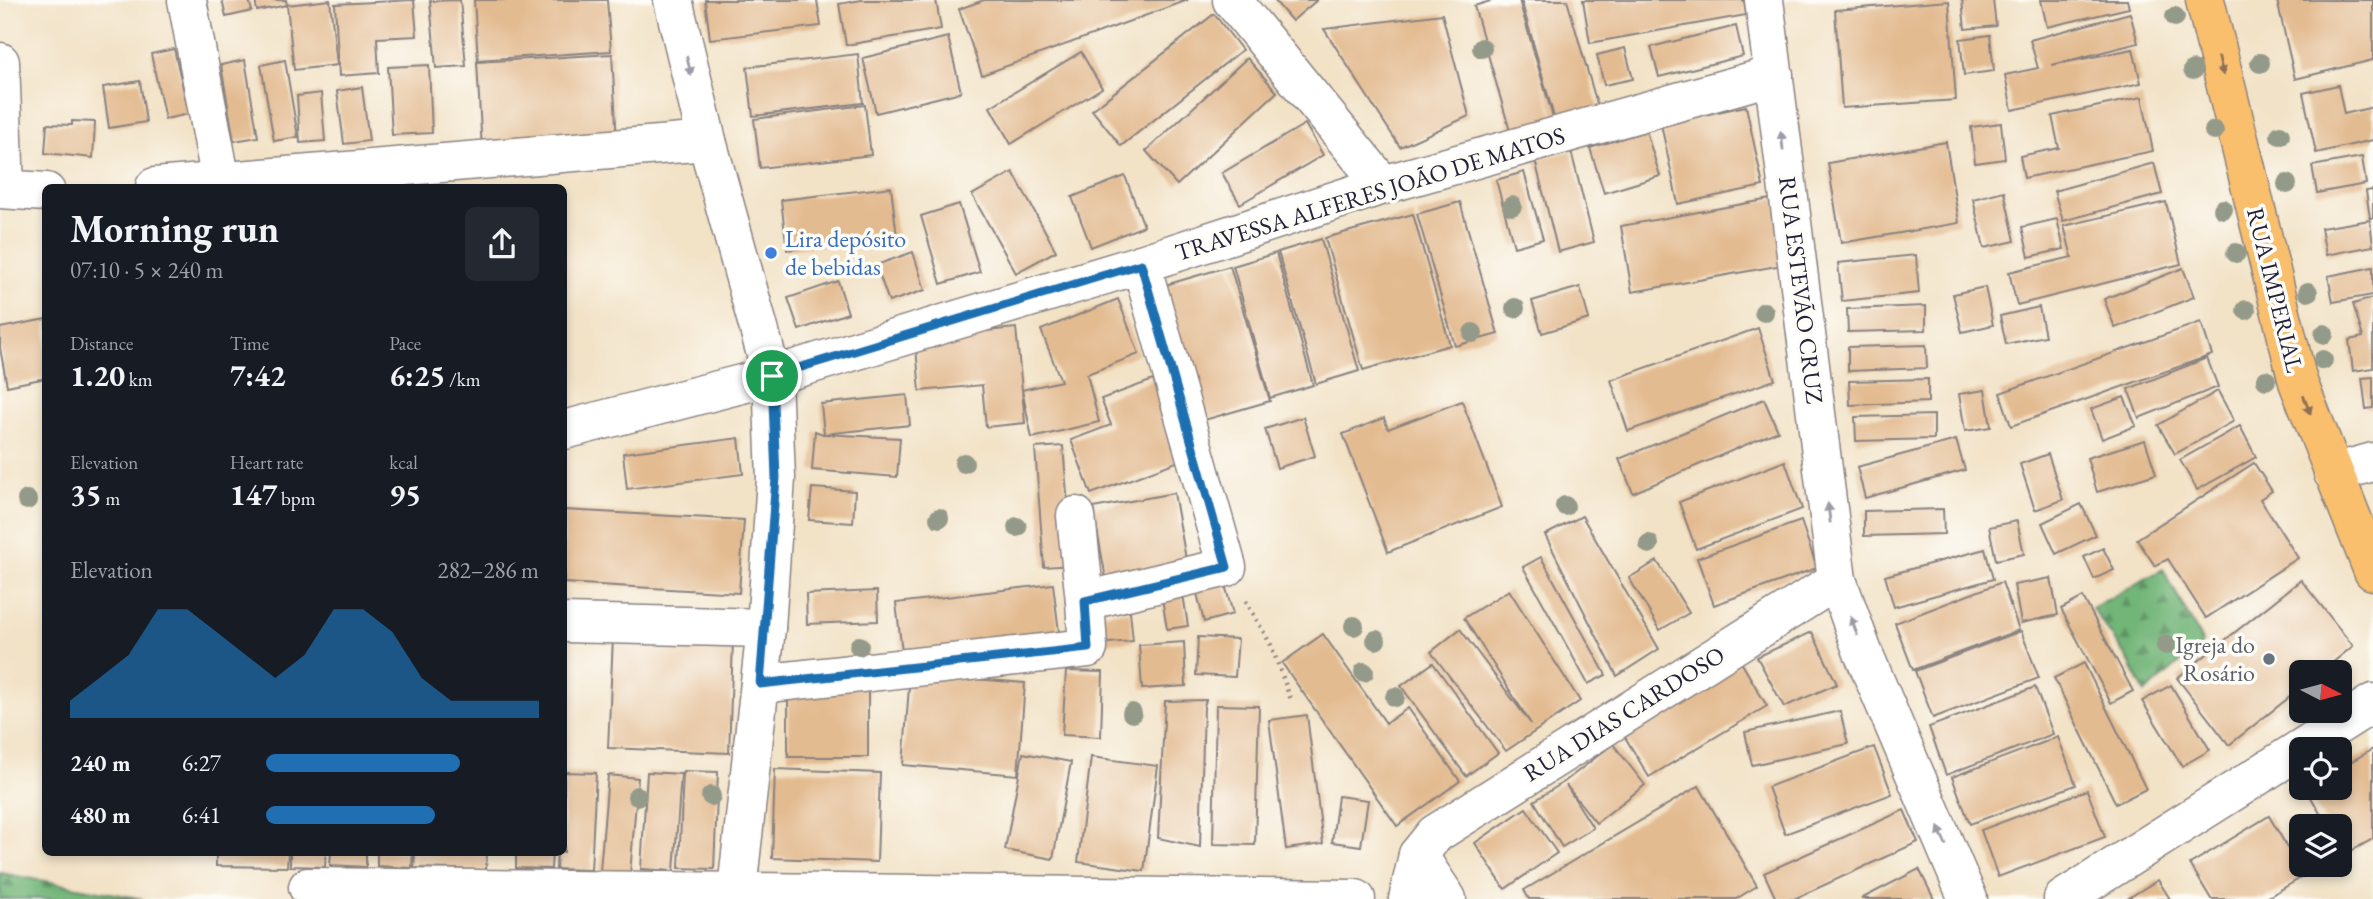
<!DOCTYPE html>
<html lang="en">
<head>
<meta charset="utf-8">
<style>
  :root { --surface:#171b24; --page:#242831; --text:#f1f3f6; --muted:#9ea1a6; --accent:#1f6fb2 }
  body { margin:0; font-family:"EB Garamond",serif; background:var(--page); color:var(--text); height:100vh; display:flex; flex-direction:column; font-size:26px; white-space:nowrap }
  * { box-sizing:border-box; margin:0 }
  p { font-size:23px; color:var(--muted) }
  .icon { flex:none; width:38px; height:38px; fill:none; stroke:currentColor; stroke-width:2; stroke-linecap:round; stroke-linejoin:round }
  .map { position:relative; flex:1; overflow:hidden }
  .details { position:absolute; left:42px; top:184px; width:525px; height:672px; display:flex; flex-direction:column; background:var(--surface); border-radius:10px; box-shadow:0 4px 10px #0003 }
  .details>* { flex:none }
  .needle { width:46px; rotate:96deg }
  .buttons { position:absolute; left:2289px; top:660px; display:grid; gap:14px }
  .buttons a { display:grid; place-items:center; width:63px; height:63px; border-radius:10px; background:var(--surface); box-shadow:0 4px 10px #0003; font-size:35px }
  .pin { position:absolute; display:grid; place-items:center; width:60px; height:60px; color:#fff; margin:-30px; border:4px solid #fff; border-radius:50%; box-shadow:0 2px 7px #0007 }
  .round { display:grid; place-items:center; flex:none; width:74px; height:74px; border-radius:10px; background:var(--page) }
  .head { display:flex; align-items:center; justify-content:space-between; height:119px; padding:0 28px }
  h1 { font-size:38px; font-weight:700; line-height:52px }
  .figures { display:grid; grid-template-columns:repeat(3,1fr); gap:10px; height:119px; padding:7px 28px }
  .figures div { display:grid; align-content:center }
  .figures b { font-size:30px; font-weight:700 }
  .figures small { font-size:19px; font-weight:400 }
  .figures p { font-size:19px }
  .chart { height:196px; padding:14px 28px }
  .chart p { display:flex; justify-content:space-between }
  .chart svg { width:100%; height:126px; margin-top:7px; fill:var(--accent); opacity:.7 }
  ul { padding:0 28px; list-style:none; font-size:23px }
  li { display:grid; grid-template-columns:112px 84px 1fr; align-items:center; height:52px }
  li i { height:18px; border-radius:9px; background:var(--accent) }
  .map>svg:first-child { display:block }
  .forest { fill:url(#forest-firs); stroke:#4a6c5a; stroke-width:2 }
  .building { fill:#e3bb91 }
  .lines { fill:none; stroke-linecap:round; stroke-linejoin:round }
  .minor-casing { stroke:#8a8280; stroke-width:41 }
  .major-casing { stroke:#8a8280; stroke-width:41 }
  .path { stroke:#8a8280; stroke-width:4.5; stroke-dasharray:2 5; stroke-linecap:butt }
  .minor { stroke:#fff; stroke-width:38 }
  .major { stroke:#f9bf6d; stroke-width:38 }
  .tree { fill:#949a89 }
  .oneway { fill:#9c9ca7 }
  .oneway2 { fill:#8e7054 }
  .route-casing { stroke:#fff; stroke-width:14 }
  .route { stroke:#1f6fb2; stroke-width:9 }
  .shop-dot { fill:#3f7fe0; stroke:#fdfcf7; stroke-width:2.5 }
  .worship-dot { fill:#6b7280; stroke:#fdfcf7; stroke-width:2.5 }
  .labels { text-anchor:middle; stroke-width:7; stroke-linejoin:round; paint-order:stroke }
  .street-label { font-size:24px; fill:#22223b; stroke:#fdfcf7 }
  .shop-label { font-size:24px; fill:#366cbe; stroke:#fdfcf7; text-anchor:start }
  .worship-label { font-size:24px; fill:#5b616d; stroke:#fdfcf7; text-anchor:end }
</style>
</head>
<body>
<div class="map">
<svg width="2373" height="899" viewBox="0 0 2373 899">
  <defs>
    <pattern id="forest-firs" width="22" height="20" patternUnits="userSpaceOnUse" patternTransform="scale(1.75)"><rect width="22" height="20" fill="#72b578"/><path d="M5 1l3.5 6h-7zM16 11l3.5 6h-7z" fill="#5d9364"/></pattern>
  </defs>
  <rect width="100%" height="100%" fill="#fdfcf7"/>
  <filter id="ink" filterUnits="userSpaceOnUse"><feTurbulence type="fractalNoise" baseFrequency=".0143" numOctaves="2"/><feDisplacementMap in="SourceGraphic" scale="14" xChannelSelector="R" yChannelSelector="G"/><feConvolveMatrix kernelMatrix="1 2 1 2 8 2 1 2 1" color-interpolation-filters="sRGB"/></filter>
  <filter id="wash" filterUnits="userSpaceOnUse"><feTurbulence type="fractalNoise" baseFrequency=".00686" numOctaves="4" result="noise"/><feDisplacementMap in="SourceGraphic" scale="28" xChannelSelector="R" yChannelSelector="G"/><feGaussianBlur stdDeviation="1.57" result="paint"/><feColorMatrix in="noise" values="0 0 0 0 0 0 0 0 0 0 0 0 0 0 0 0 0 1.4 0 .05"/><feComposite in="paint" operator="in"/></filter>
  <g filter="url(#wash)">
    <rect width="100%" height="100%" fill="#f2e2c6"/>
    <g class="forest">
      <path d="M2163 569 2203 643 2145 693 2126 656 2092 608Z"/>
      <path d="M0 873 143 899H0Z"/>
    </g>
    <g id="blocks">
      <g class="building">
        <path d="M222 0H249L252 11 226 17Z"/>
        <path d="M255 0H286L287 5 257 11Z"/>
        <path d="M330 0 337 65 294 70 287 5Z"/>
        <path d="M414 0 417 36 377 38 379 73 339 76 335 4Z"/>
        <path d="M460 0 466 66 436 68 430 1Z"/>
        <path d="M474 0H607L611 51 478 60Z"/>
        <path d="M705 0H817L821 26 710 39Z"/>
        <path d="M861 0H936L941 29 846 45 839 4Z"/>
        <path d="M984 0H1188L982 75 959 9Z"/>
        <path d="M1274 0H1317L1292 21Z"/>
        <path d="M1494 0H1519L1555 125 1512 138 1474 6Z"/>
        <path d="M1521 0H1567L1599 111 1556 124Z"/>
        <path d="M1583 0H1744L1746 15 1590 43Z"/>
        <path d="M1962 0H1993L1996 26 1965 29Z"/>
        <path d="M2041 0H2127L2129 8 2047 27Z"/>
        <path d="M2277 0H2373V60L2295 79Z"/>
        <path d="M1949 1 1956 100 1842 108 1835 10Z"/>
        <path d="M2130 13 2138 43 2052 65 2133 49 2141 83 2012 110 2005 75 2038 68 2030 40Z"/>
        <path d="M1214 14 1242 50 1121 146 1092 110Z"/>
        <path d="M1442 14 1469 116 1400 147 1324 29Z"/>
        <path d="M1736 26 1743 56 1659 77 1651 47Z"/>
        <path d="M1990 35 1994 71 1964 75 1960 39Z"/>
        <path d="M948 37 961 92 876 113 863 58Z"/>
        <path d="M1625 48 1633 79 1604 85 1597 55Z"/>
        <path d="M174 49 189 114 165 119 151 54Z"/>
        <path d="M1081 52 1102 88 1011 144 990 107Z"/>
        <path d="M612 54 617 142 482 151 477 62Z"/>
        <path d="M858 54 863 103 753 116 747 67Z"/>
        <path d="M1247 58 1277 92 1177 185 1146 151Z"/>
        <path d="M245 60 258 137 234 141 221 65Z"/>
        <path d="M285 60 298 137 274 141 261 65Z"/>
        <path d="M429 65 432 133 392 135 388 67Z"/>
        <path d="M140 81 146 122 109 128 103 87Z"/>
        <path d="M2338 85 2344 114 2373 107V140L2316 153 2303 93Z"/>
        <path d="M362 87 369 141 344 144 337 91Z"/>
        <path d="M321 93 325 141 300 143 297 96Z"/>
        <path d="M2142 97 2153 151 2024 178 2020 156 2059 148 2052 116Z"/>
        <path d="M865 105 871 155 760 168 754 119Z"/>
        <path d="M1746 106 1763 186 1678 204 1661 124Z"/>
        <path d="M72 121 95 122 93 158 45 153 47 124 72 125Z"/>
        <path d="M2001 123 2005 159 1975 163 1971 127Z"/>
        <path d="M1305 124 1323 155 1240 204 1222 173Z"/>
        <path d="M1646 131 1660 176 1604 193 1590 148Z"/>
        <path d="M1946 142 1959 223 1841 243 1828 163Z"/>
        <path d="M1571 151 1594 242 1558 252 1535 160Z"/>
        <path d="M2362 157 2366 184 2317 193 2312 166Z"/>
        <path d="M2154 163 2162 194 2063 221 2054 191Z"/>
        <path d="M1013 172 1056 251 1016 273 972 195Z"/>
        <path d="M1524 172 1543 239 1514 247 1496 180Z"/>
        <path d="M1125 176 1144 226 1091 247 1072 197Z"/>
        <path d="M891 187 897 237 787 250 781 200Z"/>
        <path d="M2373 190V218H2370L2366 191Z"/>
        <path d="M2004 191 2015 241 1984 248 1973 199Z"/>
        <path d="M1776 198 1788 264 1632 292 1621 226Z"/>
        <path d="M1460 202 1498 334 1455 346 1417 214Z"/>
        <path d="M2166 202 2181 264 2017 305 2009 272 2072 257 2064 226Z"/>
        <path d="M959 204 980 272 941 284 921 216Z"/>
        <path d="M1413 214 1450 345 1363 370 1325 238Z"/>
        <path d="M2057 219 2064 249 2029 257 2022 227Z"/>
        <path d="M2370 220 2373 246 2326 255 2321 228Z"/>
        <path d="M1321 239 1359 371 1316 384 1278 252Z"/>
        <path d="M913 252 925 290 889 302 876 265Z"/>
        <path d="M1276 253 1313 385 1270 398 1233 266Z"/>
        <path d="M1916 255 1919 293 1842 301 1838 263Z"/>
        <path d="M1230 266 1270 401 1201 421 1162 286Z"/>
        <path d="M2373 267V295L2333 302 2328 276Z"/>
        <path d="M2183 268 2194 297 2115 328 2104 299Z"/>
        <path d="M838 281 848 313 799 330 788 298Z"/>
        <path d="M1580 287 1589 319 1542 333 1532 301Z"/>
        <path d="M1985 287 1993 325 1962 332 1953 294Z"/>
        <path d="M2373 298V368L2353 371 2349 340 2363 337 2353 304Z"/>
        <path d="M1118 299 1139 354 1087 374 1099 422 1032 438 1022 390 1025 423 986 427 982 385 920 391 915 338 1016 328 1022 390 1061 381 1041 330Z"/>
        <path d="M1926 306V330L1848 332 1847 309Z"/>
        <path d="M2039 307 2045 336 2006 344 2000 316Z"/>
        <path d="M46 319V378L7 386 0 348V328Z"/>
        <path d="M2201 322 2212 355 2011 426 2000 393Z"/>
        <path d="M1758 328 1775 380 1628 431 1611 380Z"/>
        <path d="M1926 345 1927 368 1848 371V347Z"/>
        <path d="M2207 358 2218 387 2139 418 2128 389Z"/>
        <path d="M2373 377V408L2366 409 2362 378Z"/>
        <path d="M1928 379V402L1850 405 1849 381Z"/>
        <path d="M1153 380 1182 460 1091 494 1071 440 1111 425 1101 399Z"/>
        <path d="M1985 390 1991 427 1965 431 1959 394Z"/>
        <path d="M2218 391 2234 421 2175 454 2158 425Z"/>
        <path d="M907 395 910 425 824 434 821 404Z"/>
        <path d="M2124 397 2136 426 2102 439 2091 409Z"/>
        <path d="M1764 399 1778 431 1633 493 1619 459Z"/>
        <path d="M1462 401 1502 507 1388 552 1343 434 1384 418 1388 429Z"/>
        <path d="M1934 415V439L1856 441 1855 417Z"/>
        <path d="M1303 417 1315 456 1277 468 1265 429Z"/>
        <path d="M2240 426 2256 457 2197 490 2180 460Z"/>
        <path d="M815 431 823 434 900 438 897 477 812 470Z"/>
        <path d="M739 438 743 474 627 489 623 453Z"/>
        <path d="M1956 440 1965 470 1865 498 1857 467Z"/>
        <path d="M2145 440 2156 474 2097 492 2087 458Z"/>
        <path d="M1063 446 1073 565 1044 567 1035 448Z"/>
        <path d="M2048 454 2063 500 2035 510 2020 464Z"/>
        <path d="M1785 461 1802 509 1696 549 1679 502Z"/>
        <path d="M2254 463 2272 491 2260 499 2298 558 2206 618 2168 559 2155 566 2137 539Z"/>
        <path d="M812 488 855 491 853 523 809 520Z"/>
        <path d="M1174 493 1188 570 1107 584 1093 508Z"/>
        <path d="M2081 504 2096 535 2056 554 2042 523Z"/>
        <path d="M1943 509 1944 534 1864 536V511Z"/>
        <path d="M564 510 744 520 739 593 564 583Z"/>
        <path d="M1582 516 1659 649 1617 676 1545 535Z"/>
        <path d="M1801 521 1817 568 1714 605 1697 558Z"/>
        <path d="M2017 521 2024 554 1996 560 1989 527Z"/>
        <path d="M2103 548 2114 570 2094 579 2084 557Z"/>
        <path d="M1985 549 1993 579 1894 607 1885 576Z"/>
        <path d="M1541 557 1606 675 1588 684 1523 567Z"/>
        <path d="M1657 561 1689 613 1660 630 1629 578Z"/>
        <path d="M2051 578 2058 615 2021 623 2014 585Z"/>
        <path d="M2301 580 2353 646 2321 672H2301V688L2229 745 2177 678Z"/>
        <path d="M1224 581 1233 614 1204 622 1196 589Z"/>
        <path d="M2002 582 2019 630 1913 670 1895 623Z"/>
        <path d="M1053 584 1060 640 903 660 896 603Z"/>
        <path d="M1509 590 1580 701 1506 751 1431 652 1460 629 1531 724 1464 618Z"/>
        <path d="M877 591 878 621 807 624 806 594Z"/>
        <path d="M1183 594 1188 626 1167 629 1162 598Z"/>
        <path d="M2083 597 2133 691 2111 703 2061 609Z"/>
        <path d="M1130 611 1133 641 1096 644 1094 614Z"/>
        <path d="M2021 631 2039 678 1933 718 1915 671Z"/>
        <path d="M1812 632 1837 684 1784 707 1757 657Z"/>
        <path d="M1323 634 1386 723 1408 708 1460 781 1397 826 1282 663Z"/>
        <path d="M613 637 733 642 729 753 608 748Z"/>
        <path d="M1198 637 1238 639 1235 677 1196 675Z"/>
        <path d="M1184 642 1186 686 1142 689 1139 645Z"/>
        <path d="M1741 662 1767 706 1649 777 1622 732Z"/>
        <path d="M1433 663 1498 753 1466 776 1401 686Z"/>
        <path d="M2084 663 2146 789 2116 804 2054 678Z"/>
        <path d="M1066 671 1103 672 1101 737 1062 735Z"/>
        <path d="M910 674 1025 683 1018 775 903 765Z"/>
        <path d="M2171 685 2210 750 2182 766 2142 701Z"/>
        <rect x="788" y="687" width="80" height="70"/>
        <path d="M2035 687 2053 734 1946 775 1929 727Z"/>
        <path d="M1206 700 1204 706 1200 847 1158 838 1165 701Z"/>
        <path d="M1216 705 1259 706 1255 845 1213 844Z"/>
        <path d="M1840 711 1848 744 1752 765 1745 732Z"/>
        <path d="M1307 715 1323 844 1286 849 1269 720Z"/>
        <path d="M2058 737 2076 785 1970 824 1952 777Z"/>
        <path d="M1613 744 1645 785 1596 823 1566 785 1593 828 1562 847 1534 801 1564 782Z"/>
        <path d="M1874 747 1892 794 1785 834 1768 787Z"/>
        <path d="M2373 749V839L2344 855 2340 848V826H2327L2306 788H2340V768Z"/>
        <path d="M1023 753 1071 762 1053 859 1005 850Z"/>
        <path d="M1091 757 1158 766 1144 871 1078 862Z"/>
        <path d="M775 769 880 773 877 862 772 858Z"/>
        <path d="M683 771 718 772 714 869 679 868Z"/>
        <path d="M564 772 596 773 591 870 556 869 557 852H564Z"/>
        <path d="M647 772 681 774 674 871 641 869Z"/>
        <path d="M608 775 638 778 630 874 600 871Z"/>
        <path d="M1699 786 1757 886 1736 899H1529L1524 890Z"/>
        <path d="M2087 790 2105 837 1998 877 1981 830Z"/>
        <path d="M1338 796 1368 800 1361 846 1332 842Z"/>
        <path d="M1526 808 1557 853 1505 889 1475 843Z"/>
        <path d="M1904 810 1918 842 1794 899H1776L1764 873Z"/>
        <path d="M2269 816 2304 876 2265 899H2211L2190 864Z"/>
        <path d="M216 852H288L287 867 216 866Z"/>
        <path d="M290 852H326L325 867 290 866Z"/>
        <path d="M331 852H366V867L330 865Z"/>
        <path d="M377 852H413L412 868 377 866Z"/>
        <path d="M415 852H487L486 870 414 868Z"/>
        <path d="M516 852H552L551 869 516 868Z"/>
        <path d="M1919 869 1934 899H1861Z"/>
        <path d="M2158 880 2170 899H2127Z"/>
      </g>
    </g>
  </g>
  <g filter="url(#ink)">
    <use href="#blocks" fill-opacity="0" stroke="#8a8280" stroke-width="2"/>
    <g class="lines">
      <g class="minor-casing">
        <g id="minor">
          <path d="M187 0 221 182"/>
          <path d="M673 0 707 141 772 376 776 478 766 628 736 899"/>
          <path d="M1232 0 1383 185"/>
          <path d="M1764 0 1837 580 1862 650 1968 899"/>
          <path d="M0 62 5 189"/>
          <path d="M155 187 707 141"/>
          <path d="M0 189 46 192"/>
          <path d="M564 430 772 376 1141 264 1383 185 1774 75"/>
          <path d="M2333 473 2373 462"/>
          <path d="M1076 516 1085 601"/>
          <path d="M564 623 766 628"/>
          <path d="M760 684 1088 648 1085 601 1227 567 1141 264"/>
          <path d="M1418 855 1447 899"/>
          <path d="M308 887 1356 899"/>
          <path d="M1408 899 1418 855 1435 834 1837 580"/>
          <path d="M2063 899 2373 703"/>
        </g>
      </g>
      <g class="major-casing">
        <path id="major" d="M2205 0 2298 382 2373 571"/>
      </g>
      <path class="path" d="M1246 601 1271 645 1291 700"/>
      <use href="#minor" class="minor"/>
      <use href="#major" class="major"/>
    </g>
    <g class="tree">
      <circle cx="2175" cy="17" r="10"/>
      <circle cx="1482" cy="48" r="10"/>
      <circle cx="2260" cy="63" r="10"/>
      <circle cx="2193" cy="70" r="10"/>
      <circle cx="2214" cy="131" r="10"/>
      <circle cx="2280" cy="135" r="10"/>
      <circle cx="2287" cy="184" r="10"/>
      <circle cx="1512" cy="206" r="10"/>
      <circle cx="2223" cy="209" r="10"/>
      <circle cx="2236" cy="253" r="10"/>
      <circle cx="2308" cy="292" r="10"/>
      <circle cx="1515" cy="308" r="10"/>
      <circle cx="2246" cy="310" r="10"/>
      <circle cx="1764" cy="312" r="10"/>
      <circle cx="1473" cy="333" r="10"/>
      <circle cx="2324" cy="334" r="10"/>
      <circle cx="2323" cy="360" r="10"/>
      <circle cx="2266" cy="380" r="10"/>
      <circle cx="964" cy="463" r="10"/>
      <circle cx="27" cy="500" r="10"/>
      <circle cx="1565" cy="506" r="10"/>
      <circle cx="939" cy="518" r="10"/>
      <circle cx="1017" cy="527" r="10"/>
      <circle cx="1649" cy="544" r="10"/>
      <circle cx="1354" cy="626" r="10"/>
      <circle cx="1376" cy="640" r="10"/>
      <circle cx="2166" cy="645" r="10"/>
      <circle cx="859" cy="646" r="10"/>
      <circle cx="1364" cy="672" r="10"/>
      <circle cx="1395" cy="697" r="10"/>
      <circle cx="1132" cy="713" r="10"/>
      <circle cx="637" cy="796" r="10"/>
      <circle cx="711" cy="796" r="10"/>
    </g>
    <defs><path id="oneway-solid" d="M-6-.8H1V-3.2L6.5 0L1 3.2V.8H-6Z" transform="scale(1.75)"/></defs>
    <g class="oneway">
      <use href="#oneway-solid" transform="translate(689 66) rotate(76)"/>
      <use href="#oneway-solid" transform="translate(1782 141) rotate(-97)"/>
      <use href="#oneway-solid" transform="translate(1829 513) rotate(-97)"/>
      <use href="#oneway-solid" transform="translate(1854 626) rotate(-110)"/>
      <use href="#oneway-solid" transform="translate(1942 836) rotate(-113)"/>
    </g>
    <g class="oneway2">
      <use href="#oneway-solid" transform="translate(2221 66) rotate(76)"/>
      <use href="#oneway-solid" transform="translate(2307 405) rotate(69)"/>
    </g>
  </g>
  <g class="lines" filter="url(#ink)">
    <g class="route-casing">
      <path id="route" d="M1141 264 1227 567 1085 601 1088 648 760 684 776 478 772 376Z"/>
    </g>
    <use href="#route" class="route"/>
  </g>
  <circle class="shop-dot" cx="771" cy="253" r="7"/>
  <circle class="worship-dot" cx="2269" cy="659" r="7"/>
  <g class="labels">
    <g class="street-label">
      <text transform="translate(1370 194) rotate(-17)" y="8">TRAVESSA ALFERES JOÃO DE MATOS</text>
      <text transform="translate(1801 290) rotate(83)" y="8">RUA ESTEVÃO CRUZ</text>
      <text transform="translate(2275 290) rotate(76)" y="8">RUA IMPERIAL</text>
      <text transform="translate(1624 714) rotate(-32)" y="8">RUA DIAS CARDOSO</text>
    </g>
    <g class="shop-label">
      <text x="785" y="247">Lira depósito<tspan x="785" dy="28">de bebidas</tspan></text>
    </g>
    <g class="worship-label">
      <text x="2255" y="653">Igreja do<tspan x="2255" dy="28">Rosário</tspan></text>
    </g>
  </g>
</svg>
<div class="buttons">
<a><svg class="needle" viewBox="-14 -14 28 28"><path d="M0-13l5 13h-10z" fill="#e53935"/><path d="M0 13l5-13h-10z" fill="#9ea1a6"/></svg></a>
<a><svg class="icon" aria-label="locate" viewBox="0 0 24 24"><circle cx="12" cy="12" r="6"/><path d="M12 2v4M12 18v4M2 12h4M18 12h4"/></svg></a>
<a><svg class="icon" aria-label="layers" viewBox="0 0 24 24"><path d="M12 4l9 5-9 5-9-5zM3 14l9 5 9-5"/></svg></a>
</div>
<div class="pin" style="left:772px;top:376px;background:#1e9e55"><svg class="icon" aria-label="arrive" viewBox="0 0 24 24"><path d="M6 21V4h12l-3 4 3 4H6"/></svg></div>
<section class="details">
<div class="head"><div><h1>Morning run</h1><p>07:10 · 5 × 240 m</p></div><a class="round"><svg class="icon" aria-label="share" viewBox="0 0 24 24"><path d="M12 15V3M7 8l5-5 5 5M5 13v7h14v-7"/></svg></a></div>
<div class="figures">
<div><p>Distance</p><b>1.20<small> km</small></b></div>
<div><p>Time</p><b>7:42</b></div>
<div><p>Pace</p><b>6:25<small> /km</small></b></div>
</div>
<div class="figures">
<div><p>Elevation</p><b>35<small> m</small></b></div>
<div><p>Heart rate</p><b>147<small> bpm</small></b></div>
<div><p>kcal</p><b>95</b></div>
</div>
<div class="chart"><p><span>Elevation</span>282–286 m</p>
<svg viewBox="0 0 160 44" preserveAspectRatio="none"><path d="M0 44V38L10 30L20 22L30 6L40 6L50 14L60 22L70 30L80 22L90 6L100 6L110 14L120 30L130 38L140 38L150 38L160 38V44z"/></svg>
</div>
<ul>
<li><b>240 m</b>6:27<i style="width:71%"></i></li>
<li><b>480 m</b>6:41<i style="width:62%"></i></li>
</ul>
</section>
</div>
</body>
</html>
